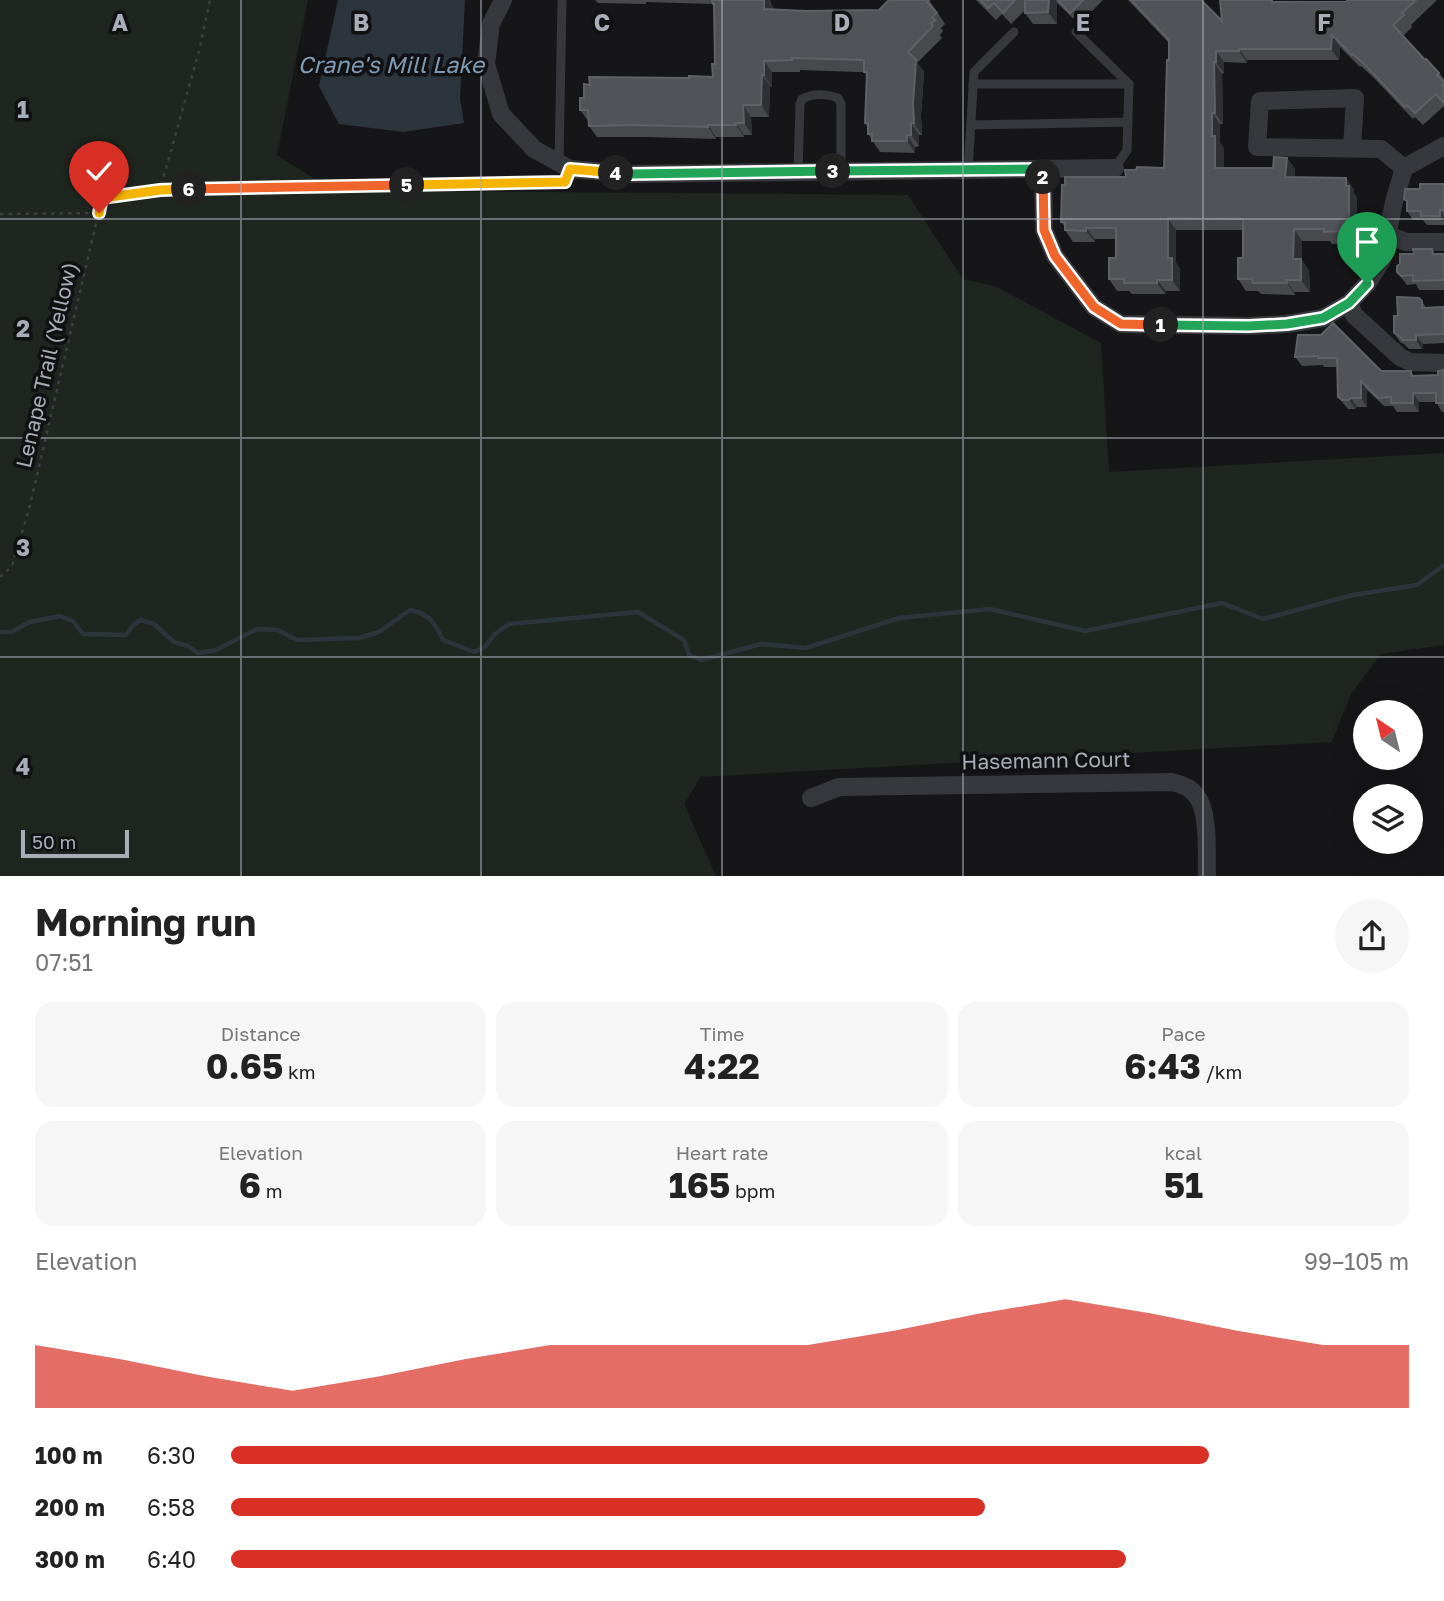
<!DOCTYPE html>
<html lang="en">
<head>
<meta charset="utf-8">
<style>
  :root { --surface:#fff; --page:#f6f6f6; --text:#222; --muted:#767676; --accent:#d93025 }
  body { margin:0; font-family:"Golos Text",sans-serif; background:var(--page); color:var(--text); height:100vh; display:flex; flex-direction:column; font-size:26px; white-space:nowrap }
  * { box-sizing:border-box; margin:0 }
  p { font-size:23px; color:var(--muted) }
  .icon { flex:none; width:38px; height:38px; fill:none; stroke:currentColor; stroke-width:2; stroke-linecap:round; stroke-linejoin:round }
  .map { position:relative; height:876px; overflow:hidden }
  .side { display:flex; flex-direction:column; background:var(--surface); flex:1 }
  .side>* { flex:none }
  .needle { width:46px; rotate:325deg }
  .controls { position:absolute; left:1353px; top:700px; display:grid; gap:14px }
  .controls a { display:grid; place-items:center; width:70px; height:70px; border-radius:50%; background:var(--surface); box-shadow:0 7px 28px #0002; font-size:35px }
  .scale { position:absolute; left:21px; bottom:18px; width:108px; box-sizing:border-box; padding-left:7px; border:4px solid #a8adb8; border-top:0; font-size:19px; line-height:24px; white-space:nowrap; color:#a8adb8; -webkit-text-stroke:5px #111113; paint-order:stroke }
  .pin { position:absolute; display:grid; place-items:center; width:60px; height:60px; color:#fff; margin:-72px -30px; border-radius:50% 50% 50% 0; rotate:-45deg; box-shadow:0 0 7px #0007 }
  .pin .icon { rotate:45deg }
  .km { position:absolute; width:35px; height:35px; margin:-18px; border-radius:50%; background:#222; color:#fff; font-size:19px; line-height:35px; text-align:center }
  .round { display:grid; place-items:center; flex:none; width:74px; height:74px; border-radius:37px; background:var(--page) }
  .overview { display:flex; align-items:center; justify-content:space-between; height:119px; padding:0 35px }
  h1 { font-size:38px; font-weight:700; line-height:52px }
  .figures { display:grid; grid-template-columns:repeat(3,1fr); gap:10px; height:119px; padding:7px 35px }
  .figures div { display:grid; align-content:center; border-radius:18px; background:var(--page); text-align:center }
  .figures b { font-size:35px; font-weight:700 }
  .figures small { font-size:19px; font-weight:400 }
  .figures p { font-size:19px }
  .chart { height:196px; padding:14px 35px }
  .chart p { display:flex; justify-content:space-between }
  .chart svg { width:100%; height:126px; margin-top:7px; fill:var(--accent); opacity:.7 }
  ul { padding:0 35px; list-style:none; font-size:23px }
  li { display:grid; grid-template-columns:112px 84px 1fr; align-items:center; height:52px }
  li i { height:18px; border-radius:9px; background:var(--accent) }
  .map>svg:first-child { display:block }
  .green { fill:#1e261f }
  .water { fill:#2c353c }
  .lines { fill:none; stroke-linecap:round; stroke-linejoin:round }
  .stream { stroke:#2c353c; stroke-width:4.5 }
  .path { stroke:#3d3f44; stroke-width:2.5; stroke-dasharray:3.5 5; stroke-linecap:butt }
  .lane { stroke:#37383d; stroke-width:9 }
  .street { stroke:#37383d; stroke-width:18 }
  .wall { fill:#47494d }
  .shaded-wall { fill:#2f3033 }
  .building { fill:#525359; stroke:#5f6168; stroke-width:2 }
  .split-1-casing { stroke:#fff; stroke-width:14 }
  .split-2-casing { stroke:#fff; stroke-width:14 }
  .split-3-casing { stroke:#fff; stroke-width:14 }
  .split-4-casing { stroke:#fff; stroke-width:14 }
  .split-5-casing { stroke:#fff; stroke-width:14 }
  .split-6-casing { stroke:#fff; stroke-width:14 }
  .split-7-casing { stroke:#fff; stroke-width:14 }
  .split-1 { stroke:#22a559; stroke-width:9 }
  .split-2 { stroke:#f0652b; stroke-width:9 }
  .split-3 { stroke:#22a559; stroke-width:9 }
  .split-4 { stroke:#22a559; stroke-width:9 }
  .split-5 { stroke:#f5b400; stroke-width:9 }
  .split-6 { stroke:#f0652b; stroke-width:9 }
  .split-7 { stroke:#f5b400; stroke-width:9 }
  .grid { fill:none; stroke:#a8adb8; stroke-width:2; stroke-opacity:0.55 }
  .labels { text-anchor:middle; stroke-width:7; stroke-linejoin:round; paint-order:stroke }
  .street-label { font-size:21px; fill:#a8adb8; stroke:#111113 }
  .water-label { font-size:23px; font-style:italic; fill:#7f9bb3; stroke:#111113 }
  .grid-label { font-size:23px; text-anchor:middle; font-weight:bold; fill:#a8adb8; stroke:#111113; stroke-width:7; stroke-linejoin:round; paint-order:stroke }
</style>
</head>
<body>
<div class="map">
<svg width="1444" height="877" viewBox="0 0 1444 877">
  <rect width="100%" height="100%" fill="#161618"/>
  <path class="green" d="M0 0H308L277 155 321 183 421 191 908 195 963 279 995 286 1101 343 1109 472 1444 453V645L1381 654 1351 694 1332 742 701 777 684 804 716 876H0Z"/>
  <path class="water" d="M338 0H465L460 99 464 123 403 132 339 124 319 86Z"/>
  <g class="lines">
    <path class="stream" d="M0 632H11L30 622 60 616 73 621 83 634 126 635 134 624 141 620 154 624 174 642 188 646 198 653 216 650 257 629 278 630 297 640 359 638 379 632 410 610C430 614 434 622 443 640L474 652 485 647 494 635 509 624 638 612 684 640 689 655 701 660 761 644 806 648 899 618 990 609 1085 631 1222 603 1263 619 1353 595 1417 585 1444 565"/>
    <g class="path">
      <path d="M160 190 559 182"/>
      <path d="M0 214 99 213"/>
      <path d="M0 577 12 566 29 509 102 198 160 190 199 51 210 0"/>
    </g>
    <g class="lane">
      <path d="M1076 32 1129 84 1127 150 1115 168"/>
      <path d="M973 84H1129"/>
      <path d="M971 125 1128 122"/>
      <path d="M559 162 562 0"/>
      <path d="M968 170 974 72 1014 32"/>
      <path d="M798 172 800 104 802 99C813 93 827 94 838 98L841 104V171"/>
    </g>
    <g class="street">
      <path d="M503 0 491 24 486 64 501 114 534 149 570 169 631 174 1115 168"/>
      <path d="M1352 149 1355 98 1260 101 1257 147 1381 149 1404 168 1444 146"/>
      <path d="M1043 169 1044 230 1055 256 1094 307 1121 324 1249 326 1287 324 1323 318 1349 303 1367 284 1382 260 1394 202 1404 168"/>
      <path d="M1388 235 1406 242H1444"/>
      <path d="M1349 303 1354 315 1400 357 1410 362 1444 363"/>
      <path d="M811 798 839 787 1172 782C1181 784 1190 787 1196 795 1210 812 1206 855 1207 877"/>
    </g>
  </g>
  <g class="wall">
    <path d="M595 0H770L773 9 806 11 879 10 929 0 945 24 941 28 943 31 940 35 942 38 917 63 924 72 921 116 922 135H919V146L915 147V153L880 152 868 134V128L865 123 867 76 864 72H858L800 70V72H772V87L770 86 769 117H751L752 135H744V137H716V139L646 137H597L589 126V122L580 110 590 85 713 77 715 64V7L713 4 646 2V4L598 3Z"/>
    <path d="M976 0H1103L1079 24 1057 3V24H1033L1025 13V10L1011 24 1002 14 996 20Z"/>
    <path d="M1128 0H1201L1222 21 1272 0 1273 2 1346 1 1348 0H1437L1411 25 1412 27 1403 36 1425 60 1439 73 1444 79V106L1423 125 1415 117 1413 119 1373 77 1361 66 1360 67 1340 47 1339 60H1247V63L1224 62V73L1222 74 1223 124H1220V143L1224 148V168H1273L1287 158 1295 169 1294 178H1346L1354 190V193L1357 198V236H1353V243L1332 244 1330 241H1302V260L1309 271 1310 292H1294L1295 295 1261 294 1258 291H1246L1238 279 1243 258V230H1176V263L1180 269V291H1166L1165 294H1132L1129 291H1117L1109 279 1116 258V239H1095V242H1073L1065 230V227L1061 222 1126 177 1164 168 1169 43Z"/>
    <path d="M1444 184V225H1427L1423 220H1413L1407 211V202L1404 199 1420 189Z"/>
    <path d="M1436 254H1444V290H1419L1416 284 1407 285 1397 272Z"/>
    <path d="M1422 301 1426 308 1444 307V343L1423 344 1422 349H1409L1404 344 1400 342 1394 333 1398 316Z"/>
    <path d="M1298 335 1381 371H1411L1414 376 1438 375 1444 370V412H1442L1436 402H1419V412H1397L1393 406H1384L1367 390V407H1357L1355 409H1348L1338 397V367H1324L1323 365 1302 366 1295 357Z"/>
  </g>
  <g class="shaded-wall">
    <path d="M764 0H770V3L773 6 772 21 764 9Z"/>
    <path d="M1049 0H1056L1057 3V24L1048 12Z"/>
    <path d="M1332 35 1340 47 1339 60 1331 49Z"/>
    <path d="M1239 49 1247 60V63L1239 51Z"/>
    <path d="M1216 51 1224 62V73L1216 62Z"/>
    <path d="M916 60 924 72 921 116 922 135 914 123 913 104Z"/>
    <path d="M764 61 772 72V87L764 75Z"/>
    <path d="M1214 62 1222 74 1223 124 1215 113Z"/>
    <path d="M762 75 770 86 769 117 761 105Z"/>
    <path d="M743 105 751 117 752 135 744 123Z"/>
    <path d="M1212 113 1220 124V143L1224 148V180L1215 168 1212 136Z"/>
    <path d="M736 123 744 135V137L736 125Z"/>
    <path d="M911 123 919 135V146L911 135Z"/>
    <path d="M708 125 716 137V139L708 127Z"/>
    <path d="M907 135 915 147V153L907 141Z"/>
    <path d="M1287 158 1295 169 1294 189 1285 177Z"/>
    <path d="M1346 178 1354 190V193L1357 198V236L1349 224Z"/>
    <path d="M1440 210 1444 216V222L1440 216Z"/>
    <path d="M1168 218 1176 230V263L1180 269V291L1172 280 1168 258Z"/>
    <path d="M1345 224 1353 236V243L1345 231Z"/>
    <path d="M1086 228 1095 239V242L1086 231Z"/>
    <path d="M1294 229 1302 241V260L1309 271 1310 292 1301 280 1293 259Z"/>
    <path d="M1157 280 1166 291 1165 294 1157 283Z"/>
    <path d="M1286 280 1294 292 1295 295 1287 283Z"/>
    <path d="M1416 335 1423 344 1422 349 1416 340Z"/>
    <path d="M1361 381 1367 390V407L1361 398Z"/>
    <path d="M1413 393 1419 402V412L1413 403Z"/>
    <path d="M1351 398 1357 407 1355 409 1349 400Z"/>
  </g>
  <g class="building">
    <path d="M712 0H764V9L806 11 879 10 889 0H929L927 2 937 13 932 17 935 20 931 24 933 26 908 52 916 60 913 104 914 123H911V135H907V141H872V134H868V123H865L867 72H864V60L792 58V60L764 61V75H762L761 105H743L744 123H736V125H708V127L638 125 589 126 588 110H580V98H584V84L590 85 589 77 689 78V76L713 77 712 64H715L714 4H713Z"/>
    <path d="M980 0H1015L1003 13 994 3 988 8Z"/>
    <path d="M1025 0H1049L1048 12 1025 13Z"/>
    <path d="M1058 0H1083L1070 13Z"/>
    <path d="M1131 0H1201L1222 21 1220 0H1272V2L1346 1 1348 0H1416L1402 13 1404 15 1393 25 1425 60 1426 59 1439 73 1437 75 1444 82V85L1442 86 1444 88V103L1436 94 1415 113 1407 105 1405 107 1365 65 1353 54 1352 55 1332 35 1331 49H1239V51H1216V62H1214L1215 113H1212V136H1215V168H1273L1274 157 1287 158 1285 177 1346 178V186H1349V224H1345V231L1324 232V229H1294L1293 259H1301V280H1286L1287 283H1253L1252 279H1238V258H1243V219L1168 218V258H1172V280H1157V283H1124V279H1109V258H1116V228H1086V231L1065 230V222H1061L1062 185H1065V177H1126L1125 170H1136L1137 167 1164 168 1167 60H1169V40Z"/>
    <path d="M1420 184H1444V210H1440V216H1421V211H1407V201L1404 199 1405 189H1420Z"/>
    <path d="M1413 249H1432L1433 254H1444V280L1413 281V275L1401 276 1397 272V266L1400 264V254H1414Z"/>
    <path d="M1397 297 1419 298 1422 301V308L1444 307V334L1416 335V340H1403L1398 335 1394 333V316H1398Z"/>
    <path d="M1333 323 1381 371H1411V376L1438 375V371L1444 370V403H1436V393H1413V403H1391V397L1378 398 1361 381V398H1351L1349 400H1342L1338 397 1337 358H1318V356L1295 357 1298 335H1321Z"/>
  </g>
  <g class="lines">
    <g class="split-1-casing">
      <path id="split-1" d="M1161 325 1249 326 1287 324 1323 318 1349 303 1367 284"/>
    </g>
    <g class="split-2-casing">
      <path id="split-2" d="M1043 177 1044 230 1055 256 1094 307 1121 324 1161 325"/>
    </g>
    <g class="split-3-casing">
      <path id="split-3" d="M833 171 1043 169V177"/>
    </g>
    <g class="split-4-casing">
      <path id="split-4" d="M616 173 631 174 833 171"/>
    </g>
    <g class="split-5-casing">
      <path id="split-5" d="M407 185 565 182 570 169 616 173"/>
    </g>
    <g class="split-6-casing">
      <path id="split-6" d="M189 189 407 185"/>
    </g>
    <g class="split-7-casing">
      <path id="split-7" d="M99 213 102 198 160 190 189 189"/>
    </g>
    <use href="#split-1" class="split-1"/>
    <use href="#split-2" class="split-2"/>
    <use href="#split-3" class="split-3"/>
    <use href="#split-4" class="split-4"/>
    <use href="#split-5" class="split-5"/>
    <use href="#split-6" class="split-6"/>
    <use href="#split-7" class="split-7"/>
  </g>
  <path class="grid" d="M241 0V877M481 0V877M722 0V877M963 0V877M1203 0V877M0 219H1444M0 438H1444M0 657H1444"/>
  <g class="labels">
    <g class="street-label">
      <text transform="translate(47 365) rotate(-77)" y="7">Lenape Trail (Yellow)</text>
      <text transform="translate(1046 761) rotate(-1)" y="7">Hasemann Court</text>
    </g>
    <g class="water-label">
      <text x="391" y="73">Crane's Mill Lake</text>
    </g>
  </g>
  <g class="grid-label">
    <text x="120" y="31">A</text>
    <text x="361" y="31">B</text>
    <text x="602" y="31">C</text>
    <text x="842" y="31">D</text>
    <text x="1083" y="31">E</text>
    <text x="1324" y="31">F</text>
    <text x="23" y="118">1</text>
    <text x="23" y="337">2</text>
    <text x="23" y="556">3</text>
    <text x="23" y="775">4</text>
  </g>
</svg>
<div class="controls">
<a><svg class="needle" viewBox="-14 -14 28 28"><path d="M0-13l5 13h-10z" fill="#e53935"/><path d="M0 13l5-13h-10z" fill="#767676"/></svg></a>
<a><svg class="icon" aria-label="layers" viewBox="0 0 24 24"><path d="M12 4l9 5-9 5-9-5zM3 14l9 5 9-5"/></svg></a>
</div>
<div class="scale">50 m</div>
<div class="pin" style="left:1367px;top:284px;background:#1e9e55"><svg class="icon" aria-label="arrive" viewBox="0 0 24 24"><path d="M6 21V4h12l-3 4 3 4H6"/></svg></div>
<div class="pin" style="left:99px;top:213px;background:#d93025"><svg class="icon" aria-label="check" viewBox="0 0 24 24"><path d="M5 12l5 5 9-10"/></svg></div>
<b class="km" style="left:1161px;top:325px">1</b>
<b class="km" style="left:1043px;top:177px">2</b>
<b class="km" style="left:833px;top:171px">3</b>
<b class="km" style="left:616px;top:173px">4</b>
<b class="km" style="left:407px;top:185px">5</b>
<b class="km" style="left:189px;top:189px">6</b>
</div>
<section class="side">
<div class="overview"><div><h1>Morning run</h1><p>07:51</p></div><a class="round"><svg class="icon" aria-label="share" viewBox="0 0 24 24"><path d="M12 15V3M7 8l5-5 5 5M5 13v7h14v-7"/></svg></a></div>
<div class="figures">
<div><p>Distance</p><b>0.65<small> km</small></b></div>
<div><p>Time</p><b>4:22</b></div>
<div><p>Pace</p><b>6:43<small> /km</small></b></div>
</div>
<div class="figures">
<div><p>Elevation</p><b>6<small> m</small></b></div>
<div><p>Heart rate</p><b>165<small> bpm</small></b></div>
<div><p>kcal</p><b>51</b></div>
</div>
<div class="chart"><p><span>Elevation</span>99–105 m</p>
<svg viewBox="0 0 160 44" preserveAspectRatio="none"><path d="M0 44V22L10 27L20 33L30 38L40 33L50 27L60 22L70 22L80 22L90 22L100 17L110 11L120 6L130 11L140 17L150 22L160 22V44z"/></svg>
</div>
<ul>
<li><b>100 m</b>6:30<i style="width:83%"></i></li>
<li><b>200 m</b>6:58<i style="width:64%"></i></li>
<li><b>300 m</b>6:40<i style="width:76%"></i></li>
</ul>
</section>
</body>
</html>
